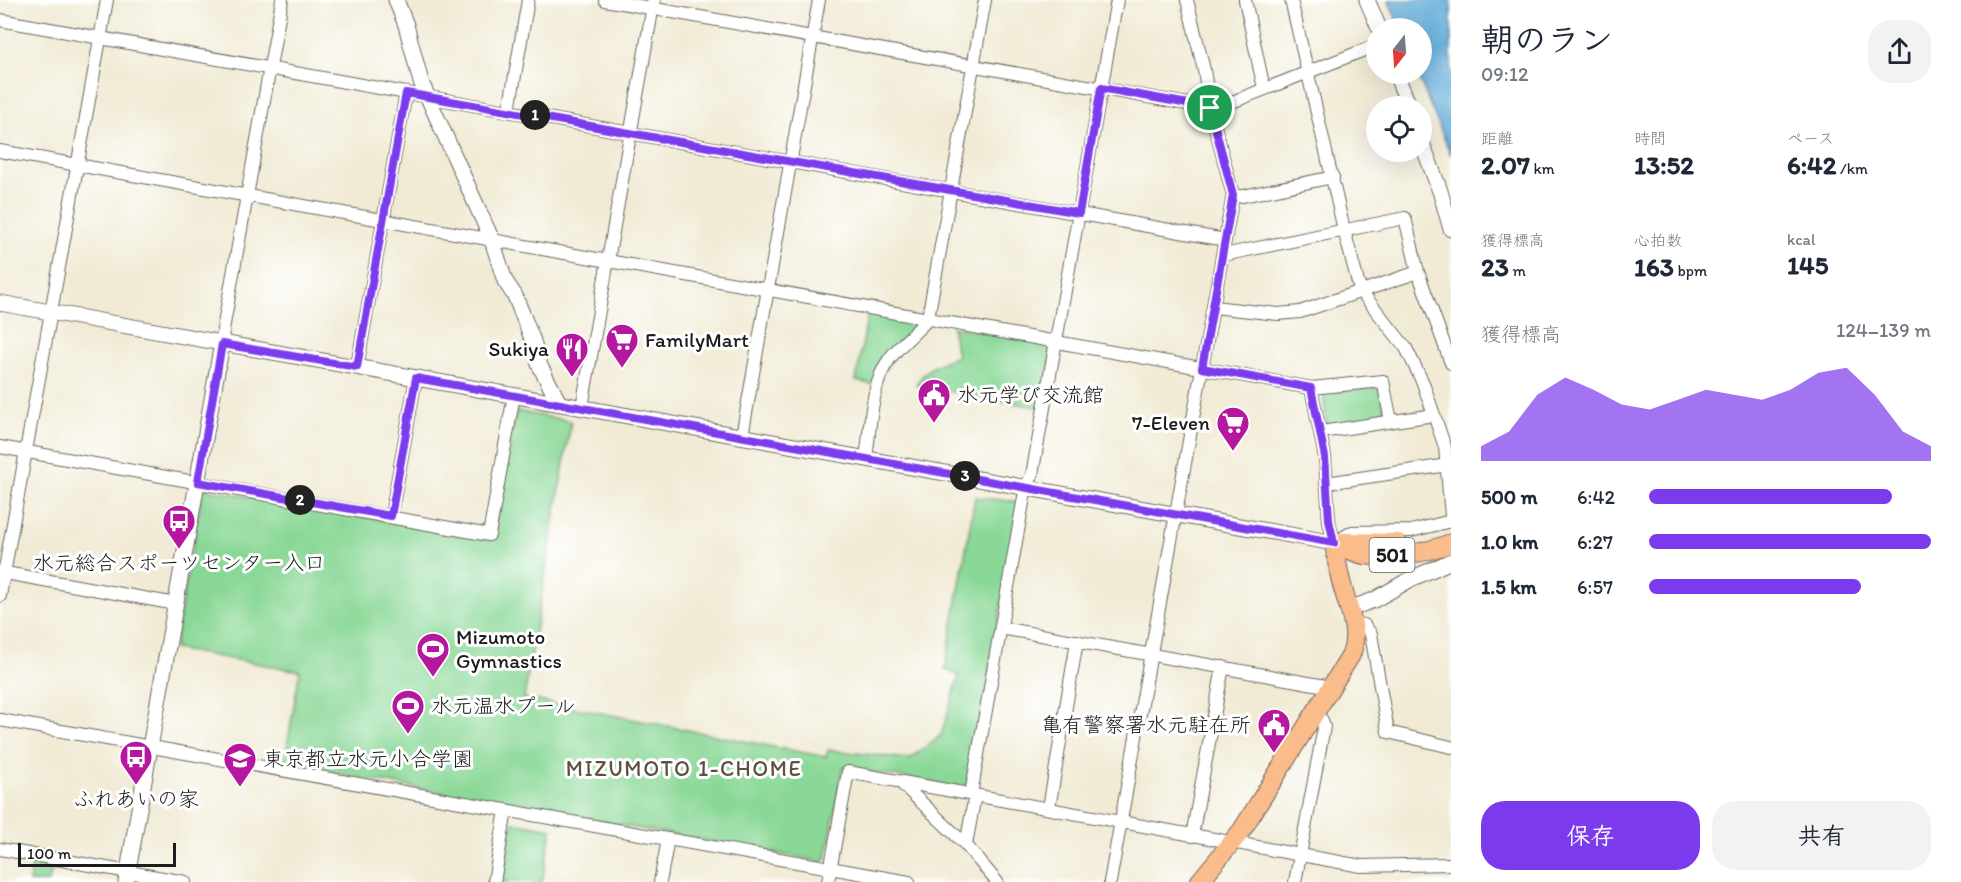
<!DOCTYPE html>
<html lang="ja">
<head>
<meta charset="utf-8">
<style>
  :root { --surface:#fff; --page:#f2f2f3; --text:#1f2937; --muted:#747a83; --accent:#7c3aed }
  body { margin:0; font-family:Itim,"Klee One",sans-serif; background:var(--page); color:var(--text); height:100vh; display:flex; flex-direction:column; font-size:22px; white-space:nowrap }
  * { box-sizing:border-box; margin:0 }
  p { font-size:20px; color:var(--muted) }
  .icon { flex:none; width:33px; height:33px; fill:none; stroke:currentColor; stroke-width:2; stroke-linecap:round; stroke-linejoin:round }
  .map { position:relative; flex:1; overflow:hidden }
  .drawer { display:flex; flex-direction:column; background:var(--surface); width:510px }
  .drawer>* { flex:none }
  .needle { width:39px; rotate:197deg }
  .buttons { position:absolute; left:1366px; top:18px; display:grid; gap:12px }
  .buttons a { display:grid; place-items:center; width:66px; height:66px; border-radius:50%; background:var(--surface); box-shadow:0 6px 24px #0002; font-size:30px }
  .scale { position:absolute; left:18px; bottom:15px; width:158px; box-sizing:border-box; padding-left:6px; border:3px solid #1c1c1c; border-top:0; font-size:16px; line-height:21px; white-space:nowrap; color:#1c1c1c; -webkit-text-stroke:4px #fff; paint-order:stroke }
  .pin { position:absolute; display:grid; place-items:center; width:51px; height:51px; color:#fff; margin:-26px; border:3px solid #fff; border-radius:50%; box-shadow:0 2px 6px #0007 }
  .km { position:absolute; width:30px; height:30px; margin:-15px; border-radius:50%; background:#222; color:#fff; font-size:16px; line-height:30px; text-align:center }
  .round { display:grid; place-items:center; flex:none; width:63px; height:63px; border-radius:24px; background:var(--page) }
  .headline { display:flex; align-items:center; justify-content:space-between; height:102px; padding:0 30px }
  h1 { font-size:33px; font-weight:800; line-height:45px }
  .figures { display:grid; grid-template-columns:repeat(3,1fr); gap:9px; height:102px; padding:6px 30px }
  .figures div { display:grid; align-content:center }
  .figures b { font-size:26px; font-weight:800 }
  .figures small { font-size:16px; font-weight:400 }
  .figures p { font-size:16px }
  .chart { height:168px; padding:12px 30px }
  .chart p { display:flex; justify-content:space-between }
  .chart svg { width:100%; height:108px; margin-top:6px; fill:var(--accent); opacity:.7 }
  .primary-button { display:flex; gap:12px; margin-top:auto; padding:12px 30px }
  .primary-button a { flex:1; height:69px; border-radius:24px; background:var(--accent); color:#fff; font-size:24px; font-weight:800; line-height:69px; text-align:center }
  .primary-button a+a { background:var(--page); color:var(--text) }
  ul { padding:0 30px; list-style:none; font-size:20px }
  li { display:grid; grid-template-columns:96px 72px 1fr; align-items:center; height:45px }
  li i { height:15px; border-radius:8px; background:var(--accent) }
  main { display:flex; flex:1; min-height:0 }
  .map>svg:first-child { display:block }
  .park { fill:#8ad897; stroke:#537a5a; stroke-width:1.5 }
  .water { fill:#5fabd8; stroke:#3e647a; stroke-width:1.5 }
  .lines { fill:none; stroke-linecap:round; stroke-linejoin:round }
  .minor-casing { stroke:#67645d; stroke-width:14 }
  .tertiary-casing { stroke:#67645d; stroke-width:17 }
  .primary-casing { stroke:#67645d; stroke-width:20 }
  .minor { stroke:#fff; stroke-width:12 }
  .tertiary { stroke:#fff; stroke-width:15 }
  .primary { stroke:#f9bc8a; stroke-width:18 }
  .route-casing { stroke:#fff; stroke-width:12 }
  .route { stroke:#7c3aed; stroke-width:8 }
  .labels { text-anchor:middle; stroke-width:6; stroke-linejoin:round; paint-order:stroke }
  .shield { fill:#fff; stroke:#606060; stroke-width:1.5 }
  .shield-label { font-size:20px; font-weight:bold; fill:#1c1c1c }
  .poi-label { font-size:21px; fill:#1c1c1c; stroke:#fff; text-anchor:start }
  .neighbourhood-label { font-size:22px; letter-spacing:1.5px; fill:#5e4f41; stroke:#fff }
</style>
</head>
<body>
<main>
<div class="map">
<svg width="1451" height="882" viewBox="0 0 1451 882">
  <rect width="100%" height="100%" fill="#fff"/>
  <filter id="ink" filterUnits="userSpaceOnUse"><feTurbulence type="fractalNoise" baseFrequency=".0167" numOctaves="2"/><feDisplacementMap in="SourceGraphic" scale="12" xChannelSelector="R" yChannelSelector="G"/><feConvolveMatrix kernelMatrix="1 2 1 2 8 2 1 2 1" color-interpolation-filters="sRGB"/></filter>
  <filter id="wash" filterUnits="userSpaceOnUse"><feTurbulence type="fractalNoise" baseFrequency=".008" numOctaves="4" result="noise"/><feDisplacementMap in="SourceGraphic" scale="24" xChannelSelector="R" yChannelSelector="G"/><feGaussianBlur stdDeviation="1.35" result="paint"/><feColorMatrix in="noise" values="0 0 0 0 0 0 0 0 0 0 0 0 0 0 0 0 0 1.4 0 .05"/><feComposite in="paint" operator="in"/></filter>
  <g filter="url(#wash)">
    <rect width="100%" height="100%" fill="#f1ebd5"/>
    <g class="park">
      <path d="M868 312 920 321 874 385 856 381Z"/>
      <path d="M952 327 1053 345 1041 408 916 385C925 368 939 363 957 356Z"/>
      <path d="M1379 387 1387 419 1327 428 1323 392Z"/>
      <path d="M516 411 571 421 524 698 826 757 828 750 910 759 941 735 959 676 945 669 975 497 1020 502 969 781 962 788 843 767 826 859 823 862 284 764 300 671 174 649 202 492 205 489 492 540Z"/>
      <path d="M513 822 552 829 542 882H502Z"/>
      <path d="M33 861 53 864 49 882H29Z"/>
    </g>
    <path class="water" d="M1388 0H1451V155L1417 74H1422V28H1400Z"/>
  </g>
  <g filter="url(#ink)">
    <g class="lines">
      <g class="minor-casing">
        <g id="minor">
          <path d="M605 0 1210 108 1222 106 1377 45"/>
          <path d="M1245 0 1264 89"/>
          <path d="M1291 0 1344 230 1360 290 1406 348 1423 383 1445 447 1451 516"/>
          <path d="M0 20 1225 240"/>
          <path d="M509 110 528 0"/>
          <path d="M0 151 1311 388 1325 457 1329 521 1334 543 1352 532 1411 531 1451 521"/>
          <path d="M1233 196H1243L1333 177"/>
          <path d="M1223 255 1405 218 1418 272 1451 363"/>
          <path d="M1213 307 1278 314 1300 312 1418 272"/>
          <path d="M928 318 985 0"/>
          <path d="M222 343 223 330 282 0"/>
          <path d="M357 367 406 93"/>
          <path d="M1311 388 1383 381 1391 421"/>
          <path d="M582 407 654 0"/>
          <path d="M1321 432 1434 415"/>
          <path d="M742 436 819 0"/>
          <path d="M0 447 489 535 514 395"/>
          <path d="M866 458C871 426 870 385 890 358 901 344 917 331 929 318"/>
          <path d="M1326 483 1448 465"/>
          <path d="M391 516 416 378"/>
          <path d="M0 572 176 604"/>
          <path d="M0 596 107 0"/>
          <path d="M1353 623 1364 625 1371 634 1388 732 1451 747"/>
          <path d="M1001 628 1331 687"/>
          <path d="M0 720 909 882"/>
          <path d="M900 782 966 845 997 882"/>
          <path d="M971 794 1026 486 1032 475 1117 0"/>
          <path d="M1049 808 1077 641"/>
          <path d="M1192 836 1223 667"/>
          <path d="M966 845 975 795"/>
          <path d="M0 849 185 882"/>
          <path d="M494 882 506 810"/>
          <path d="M660 882 668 839"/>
          <path d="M828 882 848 772 1361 866 1451 864"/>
          <path d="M1110 882 1233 195 1210 108 1204 70 1187 0"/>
          <path d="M1295 882 1324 727 1322 720 1314 714"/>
        </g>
      </g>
      <g class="tertiary-casing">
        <g id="tertiary">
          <path d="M396 0 406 25 421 82 492 240 505 281 515 296 533 341 539 364 559 403"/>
          <path d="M1367 0 1379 28"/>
          <path d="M1396 74 1409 106"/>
          <path d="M1422 143 1440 191 1451 229"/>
          <path d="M0 303 1334 543"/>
          <path d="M1349 609 1374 600 1411 579 1451 561"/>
          <path d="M126 882 222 343"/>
        </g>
      </g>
      <g class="primary-casing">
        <g id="primary">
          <path d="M1342 542 1398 543"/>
          <path d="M1334 543C1344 547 1355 554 1365 555 1393 559 1425 553 1451 543"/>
          <path d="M1199 882 1242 830 1351 655C1360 631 1348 608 1342 585 1338 571 1336 557 1334 543"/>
        </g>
      </g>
      <use href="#minor" class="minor"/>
      <use href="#tertiary" class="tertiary"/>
      <use href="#primary" class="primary"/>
    </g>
  </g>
  <g class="lines" filter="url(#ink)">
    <g class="route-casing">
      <path id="route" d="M1101 88 1210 108 1233 195 1202 368 1311 388 1325 457 1329 520 1334 543 416 378 391 516 198 482 222 344 357 367 406 93 1079 213Z"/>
    </g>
    <use href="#route" class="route"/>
  </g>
  <defs>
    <g id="supermarket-pin" transform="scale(1.725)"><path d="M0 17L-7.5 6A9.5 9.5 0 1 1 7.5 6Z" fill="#b5179e" stroke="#fff"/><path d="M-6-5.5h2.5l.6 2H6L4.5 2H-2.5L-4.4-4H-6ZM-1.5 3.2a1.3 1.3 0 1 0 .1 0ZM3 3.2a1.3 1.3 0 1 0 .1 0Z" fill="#fff"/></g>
    <g id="restaurant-pin" transform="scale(1.725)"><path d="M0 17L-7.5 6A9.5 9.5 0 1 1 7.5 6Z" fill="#b5179e" stroke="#fff"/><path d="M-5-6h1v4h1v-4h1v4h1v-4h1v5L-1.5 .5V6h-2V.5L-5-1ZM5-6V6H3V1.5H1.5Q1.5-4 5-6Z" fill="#fff"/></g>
    <g id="civic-pin" transform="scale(1.725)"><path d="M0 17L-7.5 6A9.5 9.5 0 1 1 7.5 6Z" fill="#b5179e" stroke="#fff"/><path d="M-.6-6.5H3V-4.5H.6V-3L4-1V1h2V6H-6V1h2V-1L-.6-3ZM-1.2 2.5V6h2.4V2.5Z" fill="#fff"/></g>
    <g id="bus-pin" transform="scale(1.725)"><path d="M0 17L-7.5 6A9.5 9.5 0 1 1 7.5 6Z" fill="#b5179e" stroke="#fff"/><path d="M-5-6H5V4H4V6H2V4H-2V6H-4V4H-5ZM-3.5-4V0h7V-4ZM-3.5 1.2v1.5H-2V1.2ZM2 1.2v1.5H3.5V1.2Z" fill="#fff"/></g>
    <g id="stadium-pin" transform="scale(1.725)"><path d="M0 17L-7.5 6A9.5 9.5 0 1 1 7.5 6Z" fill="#b5179e" stroke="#fff"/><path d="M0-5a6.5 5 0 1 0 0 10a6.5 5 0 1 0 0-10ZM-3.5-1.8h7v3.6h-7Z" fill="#fff"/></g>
    <g id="school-pin" transform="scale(1.725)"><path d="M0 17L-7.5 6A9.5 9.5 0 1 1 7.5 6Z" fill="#b5179e" stroke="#fff"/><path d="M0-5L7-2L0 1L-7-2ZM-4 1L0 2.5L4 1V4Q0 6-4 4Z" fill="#fff"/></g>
  </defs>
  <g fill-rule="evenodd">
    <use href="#supermarket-pin" x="622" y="340"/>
    <use href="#restaurant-pin" x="572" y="349"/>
    <use href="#civic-pin" x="934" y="395"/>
    <use href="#supermarket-pin" x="1233" y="423"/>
    <use href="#bus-pin" x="179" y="521"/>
    <use href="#stadium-pin" x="433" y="649"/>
    <use href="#stadium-pin" x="408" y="706"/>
    <use href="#civic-pin" x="1274" y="725"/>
    <use href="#bus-pin" x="136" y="757"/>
    <use href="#school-pin" x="240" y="759"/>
  </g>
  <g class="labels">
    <rect class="shield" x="1369.5" y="538" width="45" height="34" rx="4.5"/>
    <g class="shield-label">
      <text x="1392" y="562">501</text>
    </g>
    <g class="poi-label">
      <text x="645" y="347">FamilyMart</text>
      <text x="549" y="356" text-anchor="end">Sukiya</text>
      <text x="957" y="402">水元学び交流館</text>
      <text x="1210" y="430" text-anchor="end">7-Eleven</text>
      <text x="179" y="570" text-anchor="middle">水元総合スポーツセンター入口</text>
      <text x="456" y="644">Mizumoto<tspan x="456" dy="24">Gymnastics</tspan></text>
      <text x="431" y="713">水元温水プール</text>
      <text x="1251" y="732" text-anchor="end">亀有警察署水元駐在所</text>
      <text x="263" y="766">東京都立水元小合学園</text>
      <text x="136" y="806" text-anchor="middle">ふれあいの家</text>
    </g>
    <g class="neighbourhood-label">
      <text x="684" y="776">MIZUMOTO 1-CHOME</text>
    </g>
  </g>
</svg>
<div class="buttons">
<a><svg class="needle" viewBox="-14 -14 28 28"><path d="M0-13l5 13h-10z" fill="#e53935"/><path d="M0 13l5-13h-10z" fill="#747a83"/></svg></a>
<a><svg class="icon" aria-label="locate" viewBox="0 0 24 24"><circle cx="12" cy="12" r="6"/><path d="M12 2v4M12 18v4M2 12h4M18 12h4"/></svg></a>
</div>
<div class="scale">100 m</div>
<div class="pin" style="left:1210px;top:108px;background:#1e9e55"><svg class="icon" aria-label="arrive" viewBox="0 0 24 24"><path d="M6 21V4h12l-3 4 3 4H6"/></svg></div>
<b class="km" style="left:535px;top:115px">1</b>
<b class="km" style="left:300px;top:500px">2</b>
<b class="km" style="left:965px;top:476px">3</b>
</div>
<section class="drawer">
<div class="headline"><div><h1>朝のラン</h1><p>09:12</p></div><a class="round"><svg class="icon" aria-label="share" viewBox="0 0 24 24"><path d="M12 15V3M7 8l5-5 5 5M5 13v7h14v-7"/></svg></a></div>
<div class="figures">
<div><p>距離</p><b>2.07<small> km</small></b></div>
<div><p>時間</p><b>13:52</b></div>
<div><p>ペース</p><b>6:42<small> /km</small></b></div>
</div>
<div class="figures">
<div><p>獲得標高</p><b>23<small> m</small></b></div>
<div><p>心拍数</p><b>163<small> bpm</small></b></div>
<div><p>kcal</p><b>145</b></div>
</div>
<div class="chart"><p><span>獲得標高</span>124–139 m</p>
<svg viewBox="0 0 160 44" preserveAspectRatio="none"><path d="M0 44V38L10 32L20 17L30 10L40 15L50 21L60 23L70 19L80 15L90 17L100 19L110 15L120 8L130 6L140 17L150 32L160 38V44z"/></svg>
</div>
<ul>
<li><b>500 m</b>6:42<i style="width:86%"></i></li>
<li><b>1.0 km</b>6:27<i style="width:100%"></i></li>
<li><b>1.5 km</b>6:57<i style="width:75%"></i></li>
</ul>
<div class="primary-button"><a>保存</a><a>共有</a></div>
</section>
</main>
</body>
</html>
